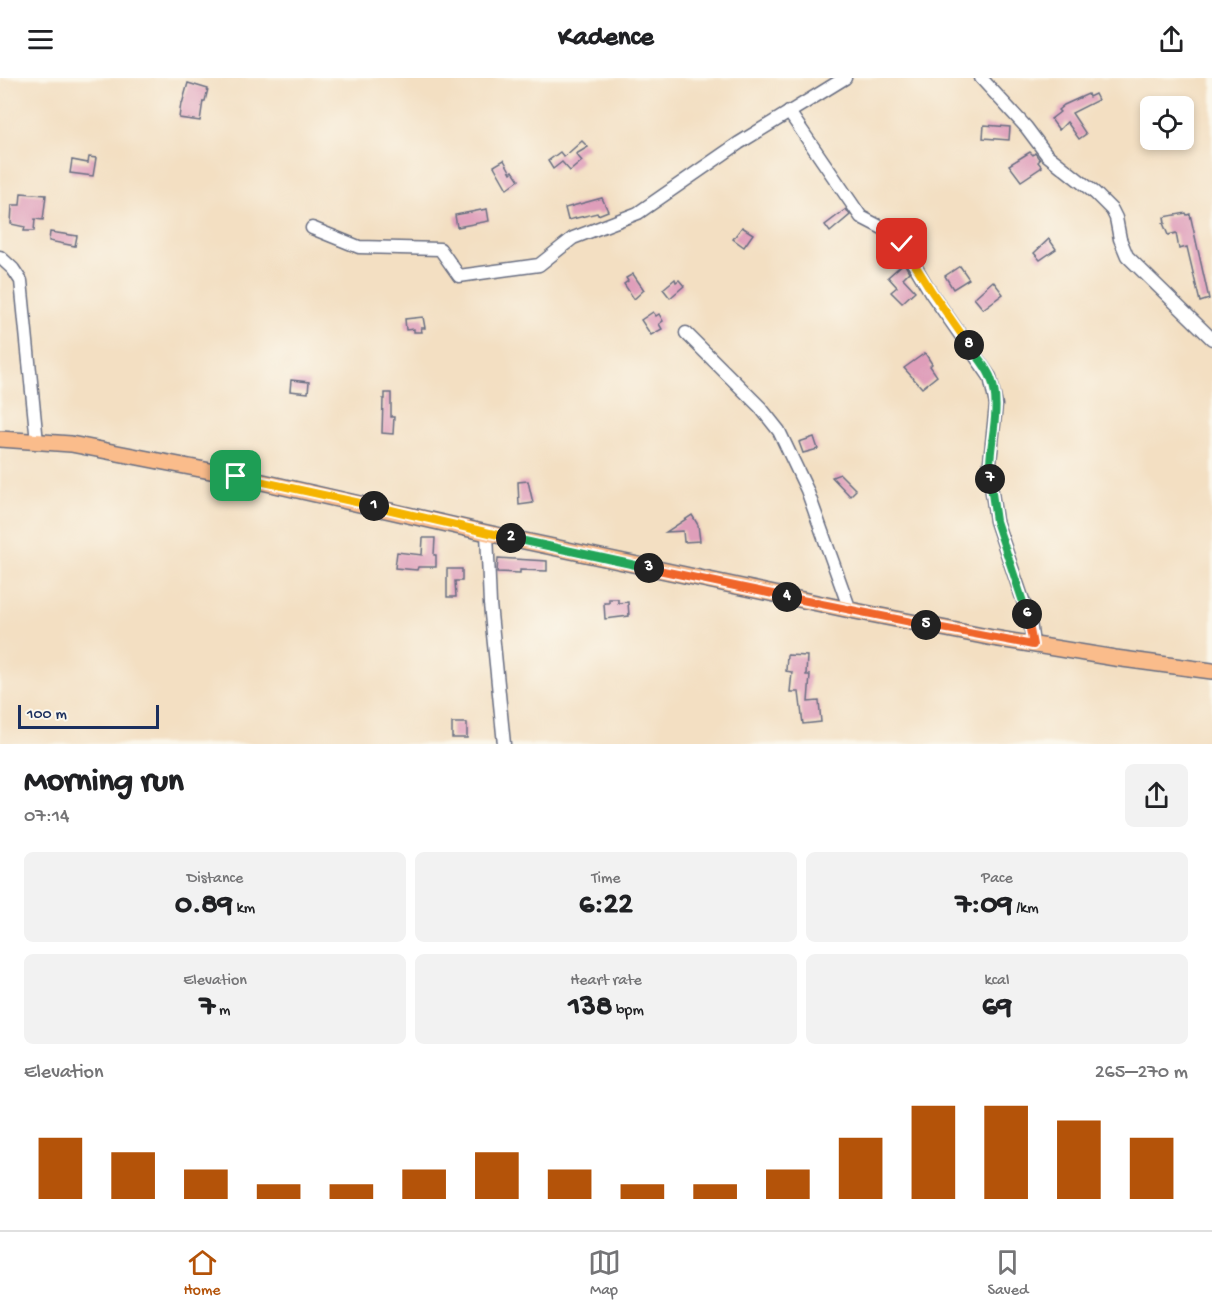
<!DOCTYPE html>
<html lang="en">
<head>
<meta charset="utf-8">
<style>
  :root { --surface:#fff; --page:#f2f2f2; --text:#202124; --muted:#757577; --line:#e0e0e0; --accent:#b45309 }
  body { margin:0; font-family:"Gochi Hand",sans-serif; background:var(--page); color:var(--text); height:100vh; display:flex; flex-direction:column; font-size:22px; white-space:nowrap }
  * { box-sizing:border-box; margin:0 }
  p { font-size:20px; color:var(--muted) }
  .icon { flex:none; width:33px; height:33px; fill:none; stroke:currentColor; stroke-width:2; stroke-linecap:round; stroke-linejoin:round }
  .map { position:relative; height:666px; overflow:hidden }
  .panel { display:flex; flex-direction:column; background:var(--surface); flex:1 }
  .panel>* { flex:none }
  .controls { position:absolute; left:1140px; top:18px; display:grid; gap:12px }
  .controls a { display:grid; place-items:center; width:54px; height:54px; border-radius:9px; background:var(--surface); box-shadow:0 3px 9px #0003; font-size:30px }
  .scale { position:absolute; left:18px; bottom:15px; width:141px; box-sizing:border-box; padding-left:6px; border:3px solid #1b2f5e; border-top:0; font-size:16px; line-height:21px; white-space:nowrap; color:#1b2f5e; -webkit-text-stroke:4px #fbf7ec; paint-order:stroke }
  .pin { position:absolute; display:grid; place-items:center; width:51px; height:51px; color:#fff; margin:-26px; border-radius:12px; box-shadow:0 3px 9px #0006 }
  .km { position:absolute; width:30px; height:30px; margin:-15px; border-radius:50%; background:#222; color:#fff; font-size:16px; line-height:30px; text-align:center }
  .round { display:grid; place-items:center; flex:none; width:63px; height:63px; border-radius:9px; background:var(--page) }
  .head { display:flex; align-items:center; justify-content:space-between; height:102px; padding:0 24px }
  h1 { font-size:33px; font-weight:700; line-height:45px }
  .metrics { display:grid; grid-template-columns:repeat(3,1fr); gap:9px; height:102px; padding:6px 24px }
  .metrics div { display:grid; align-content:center; border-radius:9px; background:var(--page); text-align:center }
  .metrics b { font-size:30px; font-weight:700 }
  .metrics small { font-size:16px; font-weight:400 }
  .metrics p { font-size:16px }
  .chart { height:168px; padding:12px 24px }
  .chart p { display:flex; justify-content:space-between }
  .chart svg { width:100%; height:108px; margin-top:6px; stroke:var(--accent); stroke-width:6 }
  header { display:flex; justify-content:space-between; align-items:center; height:78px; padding:0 24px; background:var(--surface); font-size:27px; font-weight:700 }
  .dock { display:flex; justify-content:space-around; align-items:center; height:84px; border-top:2px solid var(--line); background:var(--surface); font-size:16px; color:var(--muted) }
  .dock a { display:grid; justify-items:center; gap:3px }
  .dock .on { color:var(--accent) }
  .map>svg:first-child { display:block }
  .building { fill:#df9eba }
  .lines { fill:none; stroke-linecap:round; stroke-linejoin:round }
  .minor-casing { stroke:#676d81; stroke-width:15 }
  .major-casing { stroke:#676d81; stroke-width:18 }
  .minor { stroke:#fff; stroke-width:12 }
  .major { stroke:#fabc8b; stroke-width:15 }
  .split-1-casing { stroke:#fff; stroke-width:12 }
  .split-2-casing { stroke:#fff; stroke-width:12 }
  .split-3-casing { stroke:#fff; stroke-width:12 }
  .split-4-casing { stroke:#fff; stroke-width:12 }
  .split-5-casing { stroke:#fff; stroke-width:12 }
  .split-6-casing { stroke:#fff; stroke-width:12 }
  .split-7-casing { stroke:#fff; stroke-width:12 }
  .split-8-casing { stroke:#fff; stroke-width:12 }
  .split-9-casing { stroke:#fff; stroke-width:12 }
  .split-1 { stroke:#f5b400; stroke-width:8 }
  .split-2 { stroke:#f5b400; stroke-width:8 }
  .split-3 { stroke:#22a559; stroke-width:8 }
  .split-4 { stroke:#f0652b; stroke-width:8 }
  .split-5 { stroke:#f0652b; stroke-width:8 }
  .split-6 { stroke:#f0652b; stroke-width:8 }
  .split-7 { stroke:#22a559; stroke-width:8 }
  .split-8 { stroke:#22a559; stroke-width:8 }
  .split-9 { stroke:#f5b400; stroke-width:8 }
</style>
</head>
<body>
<header><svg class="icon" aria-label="menu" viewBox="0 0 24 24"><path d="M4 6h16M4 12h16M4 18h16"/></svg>Kadence<svg class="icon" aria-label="share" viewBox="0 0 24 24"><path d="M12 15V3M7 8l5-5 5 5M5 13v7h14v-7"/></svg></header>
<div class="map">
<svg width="1212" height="666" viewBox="0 0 1212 666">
  <rect width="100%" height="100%" fill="#fbf7ec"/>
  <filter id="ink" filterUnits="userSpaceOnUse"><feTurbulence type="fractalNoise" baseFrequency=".0167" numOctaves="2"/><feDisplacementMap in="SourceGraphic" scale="12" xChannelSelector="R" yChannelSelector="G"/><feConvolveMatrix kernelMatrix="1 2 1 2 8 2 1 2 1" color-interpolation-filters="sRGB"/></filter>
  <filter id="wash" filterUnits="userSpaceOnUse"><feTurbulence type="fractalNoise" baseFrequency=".008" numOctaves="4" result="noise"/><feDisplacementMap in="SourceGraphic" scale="24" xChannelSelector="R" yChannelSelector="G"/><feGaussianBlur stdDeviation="1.35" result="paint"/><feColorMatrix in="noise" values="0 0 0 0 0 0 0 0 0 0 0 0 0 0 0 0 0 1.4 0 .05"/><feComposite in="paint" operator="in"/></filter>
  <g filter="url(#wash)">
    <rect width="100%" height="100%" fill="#f3dfc2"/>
    <g id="blocks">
      <g class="building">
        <path d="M188 5 208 11 205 23H203L200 43 179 40 181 25 182 26Z"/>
        <path d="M1088 16 1089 19 1095 16 1098 22 1072 35 1086 56 1079 61 1067 44 1059 52 1051 41 1060 34 1058 32 1064 27Z"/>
        <path d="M984 47 1010 49 1009 62 983 60Z"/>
        <path d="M582 63 588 69 576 76 582 83 570 93 562 84 553 91 548 83 560 74 564 79Z"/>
        <path d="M1030 74 1033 77 1035 75 1040 82 1038 84 1042 89 1021 103 1009 87Z"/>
        <path d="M89 79 96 80 93 98 70 95 72 82 88 85Z"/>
        <path d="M504 82 511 95 513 93 519 102 507 111 494 88Z"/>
        <path d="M21 115 46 117 43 142 35 141 34 153H24L25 149 11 146 12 127H20Z"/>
        <path d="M602 120 608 133 598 137 597 135 568 142 565 130Z"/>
        <path d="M487 131 489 143 457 149 455 137Z"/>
        <path d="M846 131 850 137 830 154 825 147Z"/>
        <path d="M1186 135 1187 137 1190 136 1209 221 1200 224 1187 169 1179 171 1176 155 1168 157 1163 145H1165L1164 139Z"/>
        <path d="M742 149 753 156 744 169 733 161Z"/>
        <path d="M50 154 77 158 75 168 49 163Z"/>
        <path d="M1049 161 1056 171 1040 182 1034 175Z"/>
        <path d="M904 185 909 194 903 200 915 213 902 225 891 214 897 209 888 199Z"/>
        <path d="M960 188 969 201 953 211 945 198Z"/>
        <path d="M633 196 644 212 634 221 624 206 628 203 626 200Z"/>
        <path d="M675 201 676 204 679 202 684 208 670 220 663 211Z"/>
        <path d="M993 203 1003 216 983 231 974 220Z"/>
        <path d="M653 234 656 238 659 236 663 243 659 246 662 251 651 257 641 242Z"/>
        <path d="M423 239 425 250H421L422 254H414V251L406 252 405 241Z"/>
        <path d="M925 275 932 286 930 288 937 298 922 310 904 290Z"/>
        <path d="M291 302 309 304 308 315 290 313Z"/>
        <path d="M385 315H391V339H394L393 356 382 355 383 321H385Z"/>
        <path d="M814 359 818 371 803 375 799 364Z"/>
        <path d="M840 396 856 412 850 418 832 399Z"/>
        <path d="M528 403 533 425 519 427 518 404Z"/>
        <path d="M692 437 698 447 700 463 684 464 683 453 666 454Z"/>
        <path d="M423 460H435L434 477H436V489H418L417 492 395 490 397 474 422 477Z"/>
        <path d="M498 480 547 483V493L520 492V495L497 494Z"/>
        <path d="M447 491H462V503H455L456 519H447Z"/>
        <path d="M609 521H618V525L628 524 629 538 605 541 604 525H609Z"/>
        <path d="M787 577 807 578 806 597H810L808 624 819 623 821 644 803 646 799 614H790L792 594 786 593Z"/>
        <rect x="452" y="645" width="15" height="15"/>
      </g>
    </g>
  </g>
  <g filter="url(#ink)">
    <use href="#blocks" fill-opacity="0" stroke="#676d81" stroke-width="1.5"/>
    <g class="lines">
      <g class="minor-casing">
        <g id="minor">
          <path d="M981 0 1026 49 1047 77 1095 115 1112 132 1116 140 1120 161 1127 178 1212 261"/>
          <path d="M789 34 861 139 892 155 902 166 931 215 990 299 996 327 989 393 996 443 1030 543 1033 567"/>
          <path d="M312 150 359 169 440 171 459 198 539 187 573 160 638 135 739 65 845 0"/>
          <path d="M0 179 13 191 21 203 37 364"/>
          <path d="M686 255 760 329 779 353 807 412 850 532"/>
          <path d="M487 455 490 526 504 666"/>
        </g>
      </g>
      <g class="major-casing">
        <path id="major" d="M0 361 71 366 236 398 487 455 850 532 993 560 1115 580 1212 593"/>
      </g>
      <use href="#minor" class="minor"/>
      <use href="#major" class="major"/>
    </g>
  </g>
  <g class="lines" filter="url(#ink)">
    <g class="split-1-casing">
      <path id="split-1" d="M236 398 374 428"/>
    </g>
    <g class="split-2-casing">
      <path id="split-2" d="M374 428 511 460"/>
    </g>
    <g class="split-3-casing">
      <path id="split-3" d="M511 460 649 490"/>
    </g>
    <g class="split-4-casing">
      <path id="split-4" d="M649 490 787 519"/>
    </g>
    <g class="split-5-casing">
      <path id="split-5" d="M787 519 926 547"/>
    </g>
    <g class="split-6-casing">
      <path id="split-6" d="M926 547 1033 567 1027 536"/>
    </g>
    <g class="split-7-casing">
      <path id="split-7" d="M990 401 996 443 1027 536"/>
    </g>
    <g class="split-8-casing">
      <path id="split-8" d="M969 267C976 277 985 287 990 298 1004 330 987 367 990 401"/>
    </g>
    <g class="split-9-casing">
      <path id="split-9" d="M902 166 932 214 969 267"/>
    </g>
    <use href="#split-1" class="split-1"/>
    <use href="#split-2" class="split-2"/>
    <use href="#split-3" class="split-3"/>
    <use href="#split-4" class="split-4"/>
    <use href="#split-5" class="split-5"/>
    <use href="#split-6" class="split-6"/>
    <use href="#split-7" class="split-7"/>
    <use href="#split-8" class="split-8"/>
    <use href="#split-9" class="split-9"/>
  </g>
</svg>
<div class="controls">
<a><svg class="icon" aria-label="locate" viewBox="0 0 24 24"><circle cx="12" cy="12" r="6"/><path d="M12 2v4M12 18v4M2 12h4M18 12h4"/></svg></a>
</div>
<div class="scale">100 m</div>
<div class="pin" style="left:236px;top:398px;background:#1e9e55"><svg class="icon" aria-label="arrive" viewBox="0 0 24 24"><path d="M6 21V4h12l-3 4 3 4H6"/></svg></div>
<div class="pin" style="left:902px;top:166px;background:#d93025"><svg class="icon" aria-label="check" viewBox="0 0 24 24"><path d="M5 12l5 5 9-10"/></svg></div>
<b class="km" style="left:374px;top:428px">1</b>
<b class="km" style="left:511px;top:460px">2</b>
<b class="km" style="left:649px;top:490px">3</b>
<b class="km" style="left:787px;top:519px">4</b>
<b class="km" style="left:926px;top:547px">5</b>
<b class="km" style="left:1027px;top:536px">6</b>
<b class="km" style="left:990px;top:401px">7</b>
<b class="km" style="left:969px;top:267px">8</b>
</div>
<section class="panel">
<div class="head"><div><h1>Morning run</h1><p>07:14</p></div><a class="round"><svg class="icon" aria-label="share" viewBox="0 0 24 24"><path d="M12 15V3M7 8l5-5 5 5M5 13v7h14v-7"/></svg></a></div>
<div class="metrics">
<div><p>Distance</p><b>0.89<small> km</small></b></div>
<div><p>Time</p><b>6:22</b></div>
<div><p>Pace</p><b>7:09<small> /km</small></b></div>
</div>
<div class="metrics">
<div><p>Elevation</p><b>7<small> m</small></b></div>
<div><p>Heart rate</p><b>138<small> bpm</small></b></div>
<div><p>kcal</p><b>69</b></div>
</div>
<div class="chart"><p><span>Elevation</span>265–270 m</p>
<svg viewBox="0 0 160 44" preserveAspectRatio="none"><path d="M5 44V19M15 44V25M25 44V32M35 44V38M45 44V38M55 44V32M65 44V25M75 44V32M85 44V38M95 44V38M105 44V32M115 44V19M125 44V6M135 44V6M145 44V12M155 44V19"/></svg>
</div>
</section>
<nav class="dock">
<a class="on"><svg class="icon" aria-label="home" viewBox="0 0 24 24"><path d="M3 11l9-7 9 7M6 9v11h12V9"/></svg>Home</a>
<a><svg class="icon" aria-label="map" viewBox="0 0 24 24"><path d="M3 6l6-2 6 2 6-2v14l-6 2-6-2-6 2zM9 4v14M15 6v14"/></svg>Map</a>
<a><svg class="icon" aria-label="saved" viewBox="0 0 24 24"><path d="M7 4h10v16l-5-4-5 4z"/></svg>Saved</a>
</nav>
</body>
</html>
